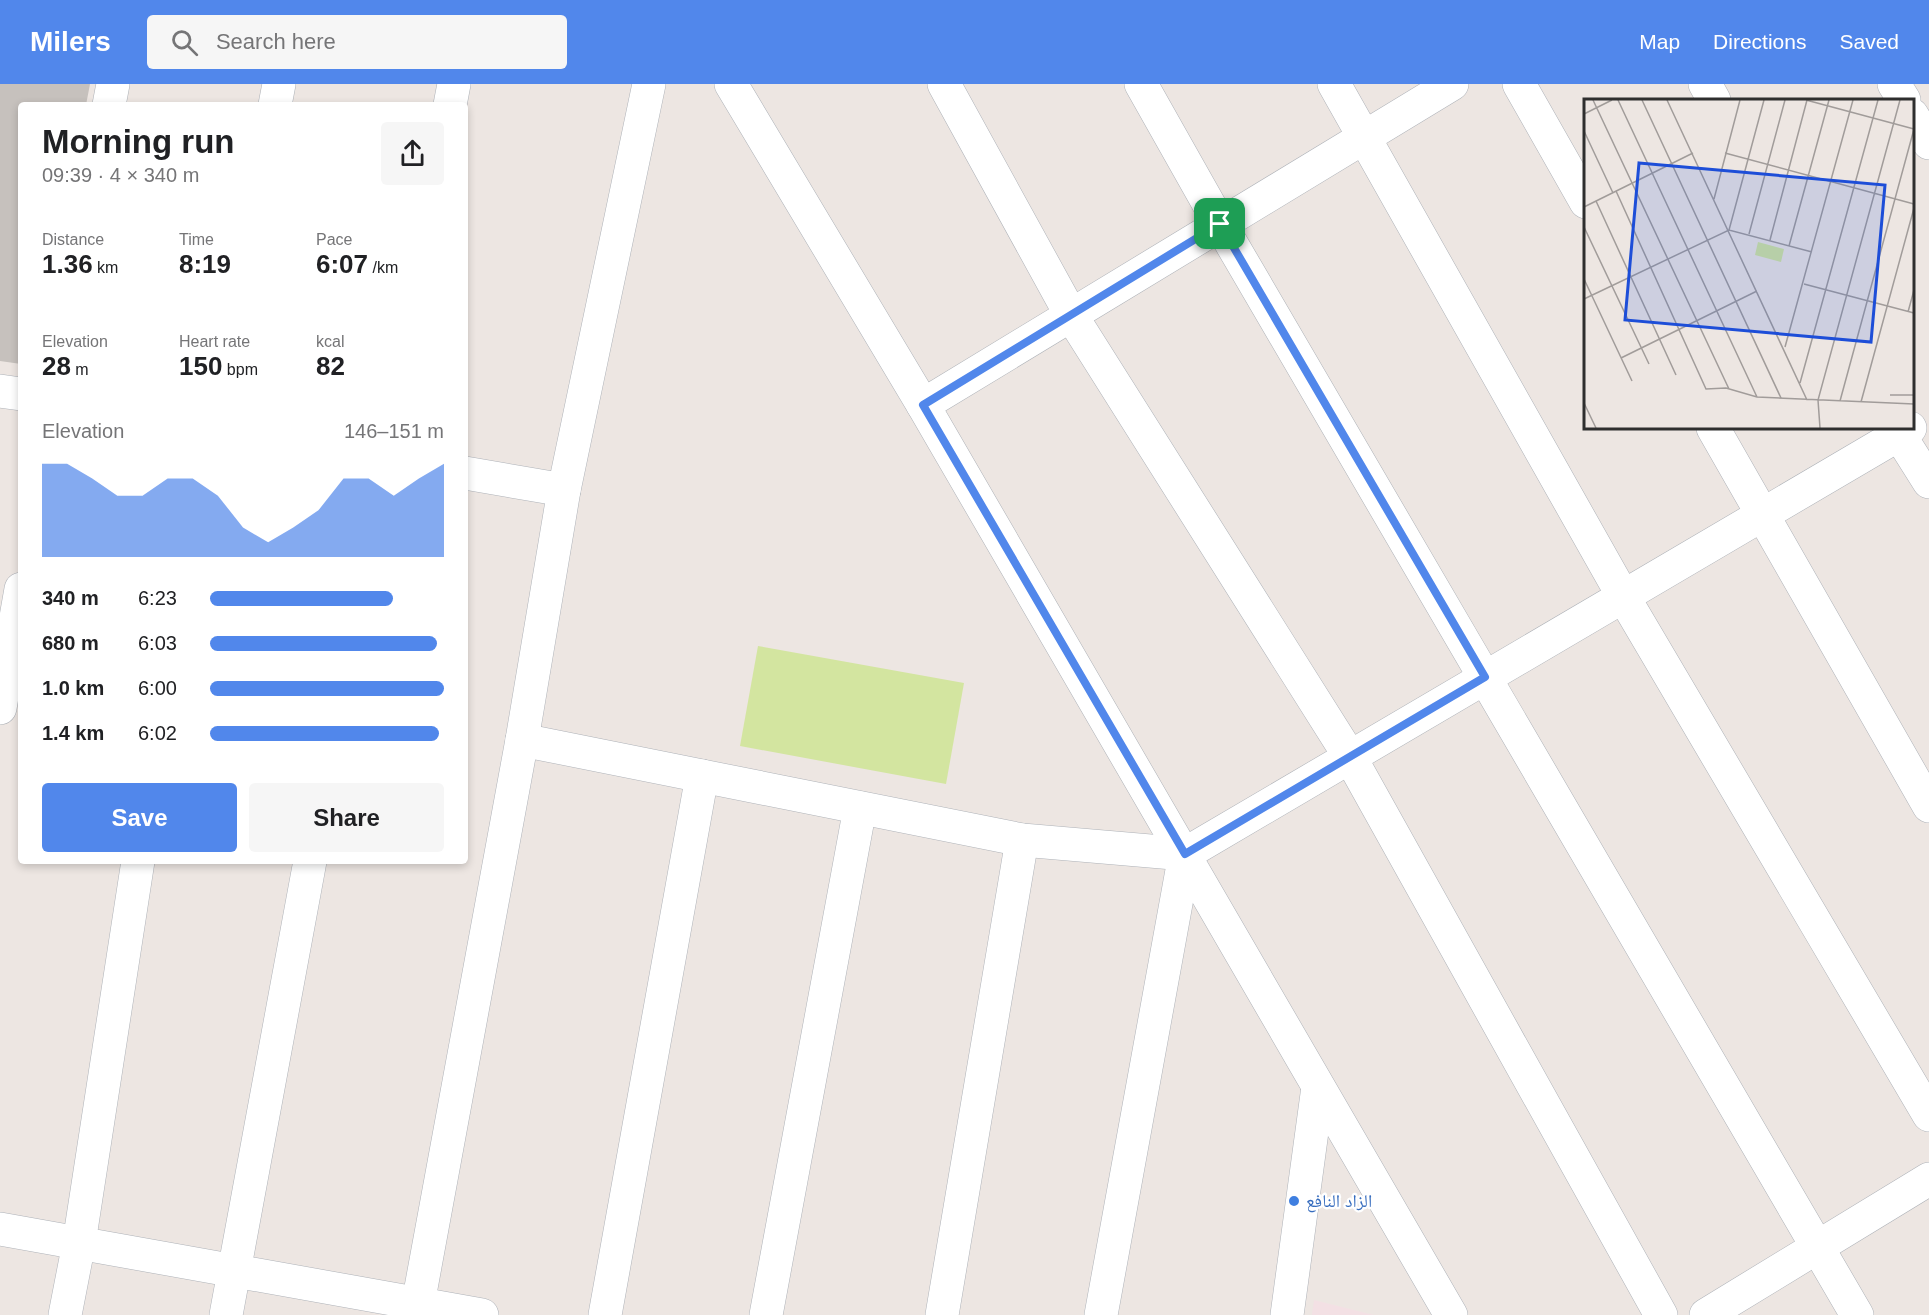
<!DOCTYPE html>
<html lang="en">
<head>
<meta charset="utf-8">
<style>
  :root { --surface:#fff; --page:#f6f6f6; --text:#202124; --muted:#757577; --accent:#5187eb }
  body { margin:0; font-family:Arial,"Noto Naskh Arabic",sans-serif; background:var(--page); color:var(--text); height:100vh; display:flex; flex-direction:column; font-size:22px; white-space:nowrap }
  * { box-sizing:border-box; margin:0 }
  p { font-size:20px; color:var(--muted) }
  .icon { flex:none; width:33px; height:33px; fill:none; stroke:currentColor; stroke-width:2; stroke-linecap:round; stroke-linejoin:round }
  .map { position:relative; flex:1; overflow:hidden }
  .sheet { position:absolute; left:18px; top:18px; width:450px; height:762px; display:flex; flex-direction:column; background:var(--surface); border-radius:6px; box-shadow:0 3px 9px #0003 }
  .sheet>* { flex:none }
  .pin { position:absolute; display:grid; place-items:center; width:51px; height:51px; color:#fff; margin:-26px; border-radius:12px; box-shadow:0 3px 9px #0006 }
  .round { display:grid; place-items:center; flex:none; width:63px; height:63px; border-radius:6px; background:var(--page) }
  .headline { display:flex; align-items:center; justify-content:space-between; height:102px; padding:0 24px }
  h1 { font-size:33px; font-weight:800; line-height:45px }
  .metrics { display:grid; grid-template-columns:repeat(3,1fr); gap:9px; height:102px; padding:6px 24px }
  .metrics div { display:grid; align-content:center }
  .metrics b { font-size:26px; font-weight:800 }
  .metrics small { font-size:16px; font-weight:400 }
  .metrics p { font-size:16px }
  .chart { height:168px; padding:12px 24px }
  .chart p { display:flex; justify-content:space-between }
  .chart svg { width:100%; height:108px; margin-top:6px; fill:var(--accent); opacity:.7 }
  .action { display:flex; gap:12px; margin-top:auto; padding:12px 24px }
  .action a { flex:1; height:69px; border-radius:6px; background:var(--accent); color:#fff; font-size:24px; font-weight:800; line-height:69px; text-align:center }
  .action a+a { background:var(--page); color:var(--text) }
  ul { padding:0 24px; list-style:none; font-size:20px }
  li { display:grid; grid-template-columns:96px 72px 1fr; align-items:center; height:45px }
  li i { height:15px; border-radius:8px; background:var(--accent) }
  header { display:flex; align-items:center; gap:36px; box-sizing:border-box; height:84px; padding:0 30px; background:var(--accent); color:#fff }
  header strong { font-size:28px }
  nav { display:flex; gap:33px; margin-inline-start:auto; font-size:21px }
  .search { width:420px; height:54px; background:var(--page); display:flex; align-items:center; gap:15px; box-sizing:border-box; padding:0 21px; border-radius:6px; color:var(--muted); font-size:22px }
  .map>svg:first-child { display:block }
  .medical { fill:#f3e0e4 }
  .pitch { fill:#d3e5a0 }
  .building { fill:#c6c1bd }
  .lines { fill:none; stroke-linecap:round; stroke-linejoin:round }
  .minor-casing { stroke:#aeb2b8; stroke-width:34 }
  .minor { stroke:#fff; stroke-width:33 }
  .route-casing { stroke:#fff; stroke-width:12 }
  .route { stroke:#5187eb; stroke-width:8 }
  .shop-dot { fill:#3f7fe0; stroke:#fff; stroke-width:2 }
  .labels { text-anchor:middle; stroke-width:4.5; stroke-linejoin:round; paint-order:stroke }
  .shop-label { font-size:18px; fill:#366cbe; stroke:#fff; text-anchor:start }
  .inset-road { fill:none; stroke:#a19c9a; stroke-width:1.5 }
  .view { fill:#1d4ed8; fill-opacity:0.15; stroke:#1d4ed8; stroke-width:3 }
  .inset-edge { fill:none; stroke:#2e2e2e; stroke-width:3 }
</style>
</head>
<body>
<header>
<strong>Milers</strong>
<div class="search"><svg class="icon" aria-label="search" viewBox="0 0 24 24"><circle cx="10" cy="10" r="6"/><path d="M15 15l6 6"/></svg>Search here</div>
<nav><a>Map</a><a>Directions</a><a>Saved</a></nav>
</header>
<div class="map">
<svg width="1929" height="1231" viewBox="0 0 1929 1231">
  <rect width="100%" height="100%" fill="#ede6e2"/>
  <path class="medical" d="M1314 1216 1374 1231H1312Z"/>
  <path class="pitch" d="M758 562 964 599 946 700 740 662Z"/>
  <path class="building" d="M0 0H90L86 21H21V280L0 277Z"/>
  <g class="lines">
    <g class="minor-casing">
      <g id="minor">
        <path d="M731 0 923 321 1451 1231"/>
        <path d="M944 0 1071 231 1350 673 1661 1231"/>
        <path d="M1141 0 1220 140 1857 1231"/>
        <path d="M1334 0 1623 512 1929 1031"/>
        <path d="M1519 0 1586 118"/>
        <path d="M1705 0 1714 16"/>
        <path d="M1894 0 1904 16"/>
        <path d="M109 21 113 0"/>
        <path d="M275 21 279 0"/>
        <path d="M450 21 454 0"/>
        <path d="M1912 31 1929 59"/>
        <path d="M0 307 21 310"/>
        <path d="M923 321 1452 0"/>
        <path d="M1713 344 1929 722"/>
        <path d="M1895 344 1929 398"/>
        <path d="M465 389 564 406"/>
        <path d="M0 624 21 505"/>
        <path d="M522 656 1022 756 1185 770 1910 344"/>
        <path d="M0 1145 482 1231"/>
        <path d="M65 1231 79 1159 138 777"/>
        <path d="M226 1231 310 777"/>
        <path d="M416 1231 522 656 564 406 649 0"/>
        <path d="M605 1231 702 692"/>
        <path d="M766 1231 860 724"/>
        <path d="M942 1231 1022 756"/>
        <path d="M1101 1231 1185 770"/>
        <path d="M1287 1231 1318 1003"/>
        <path d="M1706 1231 1929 1095"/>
      </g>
    </g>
    <use href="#minor" class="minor"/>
  </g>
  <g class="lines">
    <g class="route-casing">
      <path id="route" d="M1220 140 1485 593 1185 770 923 321Z"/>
    </g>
    <use href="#route" class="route"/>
  </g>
  <circle class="shop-dot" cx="1294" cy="1117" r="6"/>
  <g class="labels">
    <g class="shop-label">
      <text x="1306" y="1123">الزاد النافع</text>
    </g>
  </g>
  <g transform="translate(1584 15)">
    <rect width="330" height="330" fill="#ede6e2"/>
    <path d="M174 143 200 150 197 163 171 156Z" fill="#d3e5a0"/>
    <path class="inset-road" d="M9 1 145 290M34 1 173 298M58 1 197 299M83 1 223 301M222 1 330 30M0 15 28 1M0 32 29 94M141 54 330 105M32 92 122 290 142 289 173 298 330 305M130 100 156 1M12 102 92 276M0 108 109 54M0 128 65 265M145 131 180 1M165 135 201 1M186 141 223 1M205 147 245 1M0 180 48 282M220 185 330 214M0 200 145 131 228 153M324 213 330 191M201 248 269 1M37 259 173 192M216 284 294 1M306 296H330M256 302 330 30M277 303 330 109M0 304 12 329M236 329 234 301 316 1"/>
    <path class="view" d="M55 64 301 86 287 243 41 221Z"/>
    <rect width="330" height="330" class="inset-edge"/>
  </g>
</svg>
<div class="pin" style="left:1220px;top:140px;background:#1e9e55"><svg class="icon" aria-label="arrive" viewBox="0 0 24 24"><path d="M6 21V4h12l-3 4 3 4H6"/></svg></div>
<section class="sheet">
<div class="headline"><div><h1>Morning run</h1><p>09:39 · 4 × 340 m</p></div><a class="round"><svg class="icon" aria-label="share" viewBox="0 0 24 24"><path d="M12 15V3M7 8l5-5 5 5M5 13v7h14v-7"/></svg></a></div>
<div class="metrics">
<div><p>Distance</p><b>1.36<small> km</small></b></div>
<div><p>Time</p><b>8:19</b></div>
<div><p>Pace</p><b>6:07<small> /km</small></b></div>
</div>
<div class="metrics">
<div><p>Elevation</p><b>28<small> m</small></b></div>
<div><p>Heart rate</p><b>150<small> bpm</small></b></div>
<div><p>kcal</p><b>82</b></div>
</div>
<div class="chart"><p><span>Elevation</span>146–151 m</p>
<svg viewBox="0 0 160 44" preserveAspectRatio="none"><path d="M0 44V6L10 6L20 12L30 19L40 19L50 12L60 12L70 19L80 32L90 38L100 32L110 25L120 12L130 12L140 19L150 12L160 6V44z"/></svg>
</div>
<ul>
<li><b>340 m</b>6:23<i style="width:78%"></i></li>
<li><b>680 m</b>6:03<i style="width:97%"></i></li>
<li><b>1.0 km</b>6:00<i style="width:100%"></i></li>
<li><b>1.4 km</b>6:02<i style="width:98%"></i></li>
</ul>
<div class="action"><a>Save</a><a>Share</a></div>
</section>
</div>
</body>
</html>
